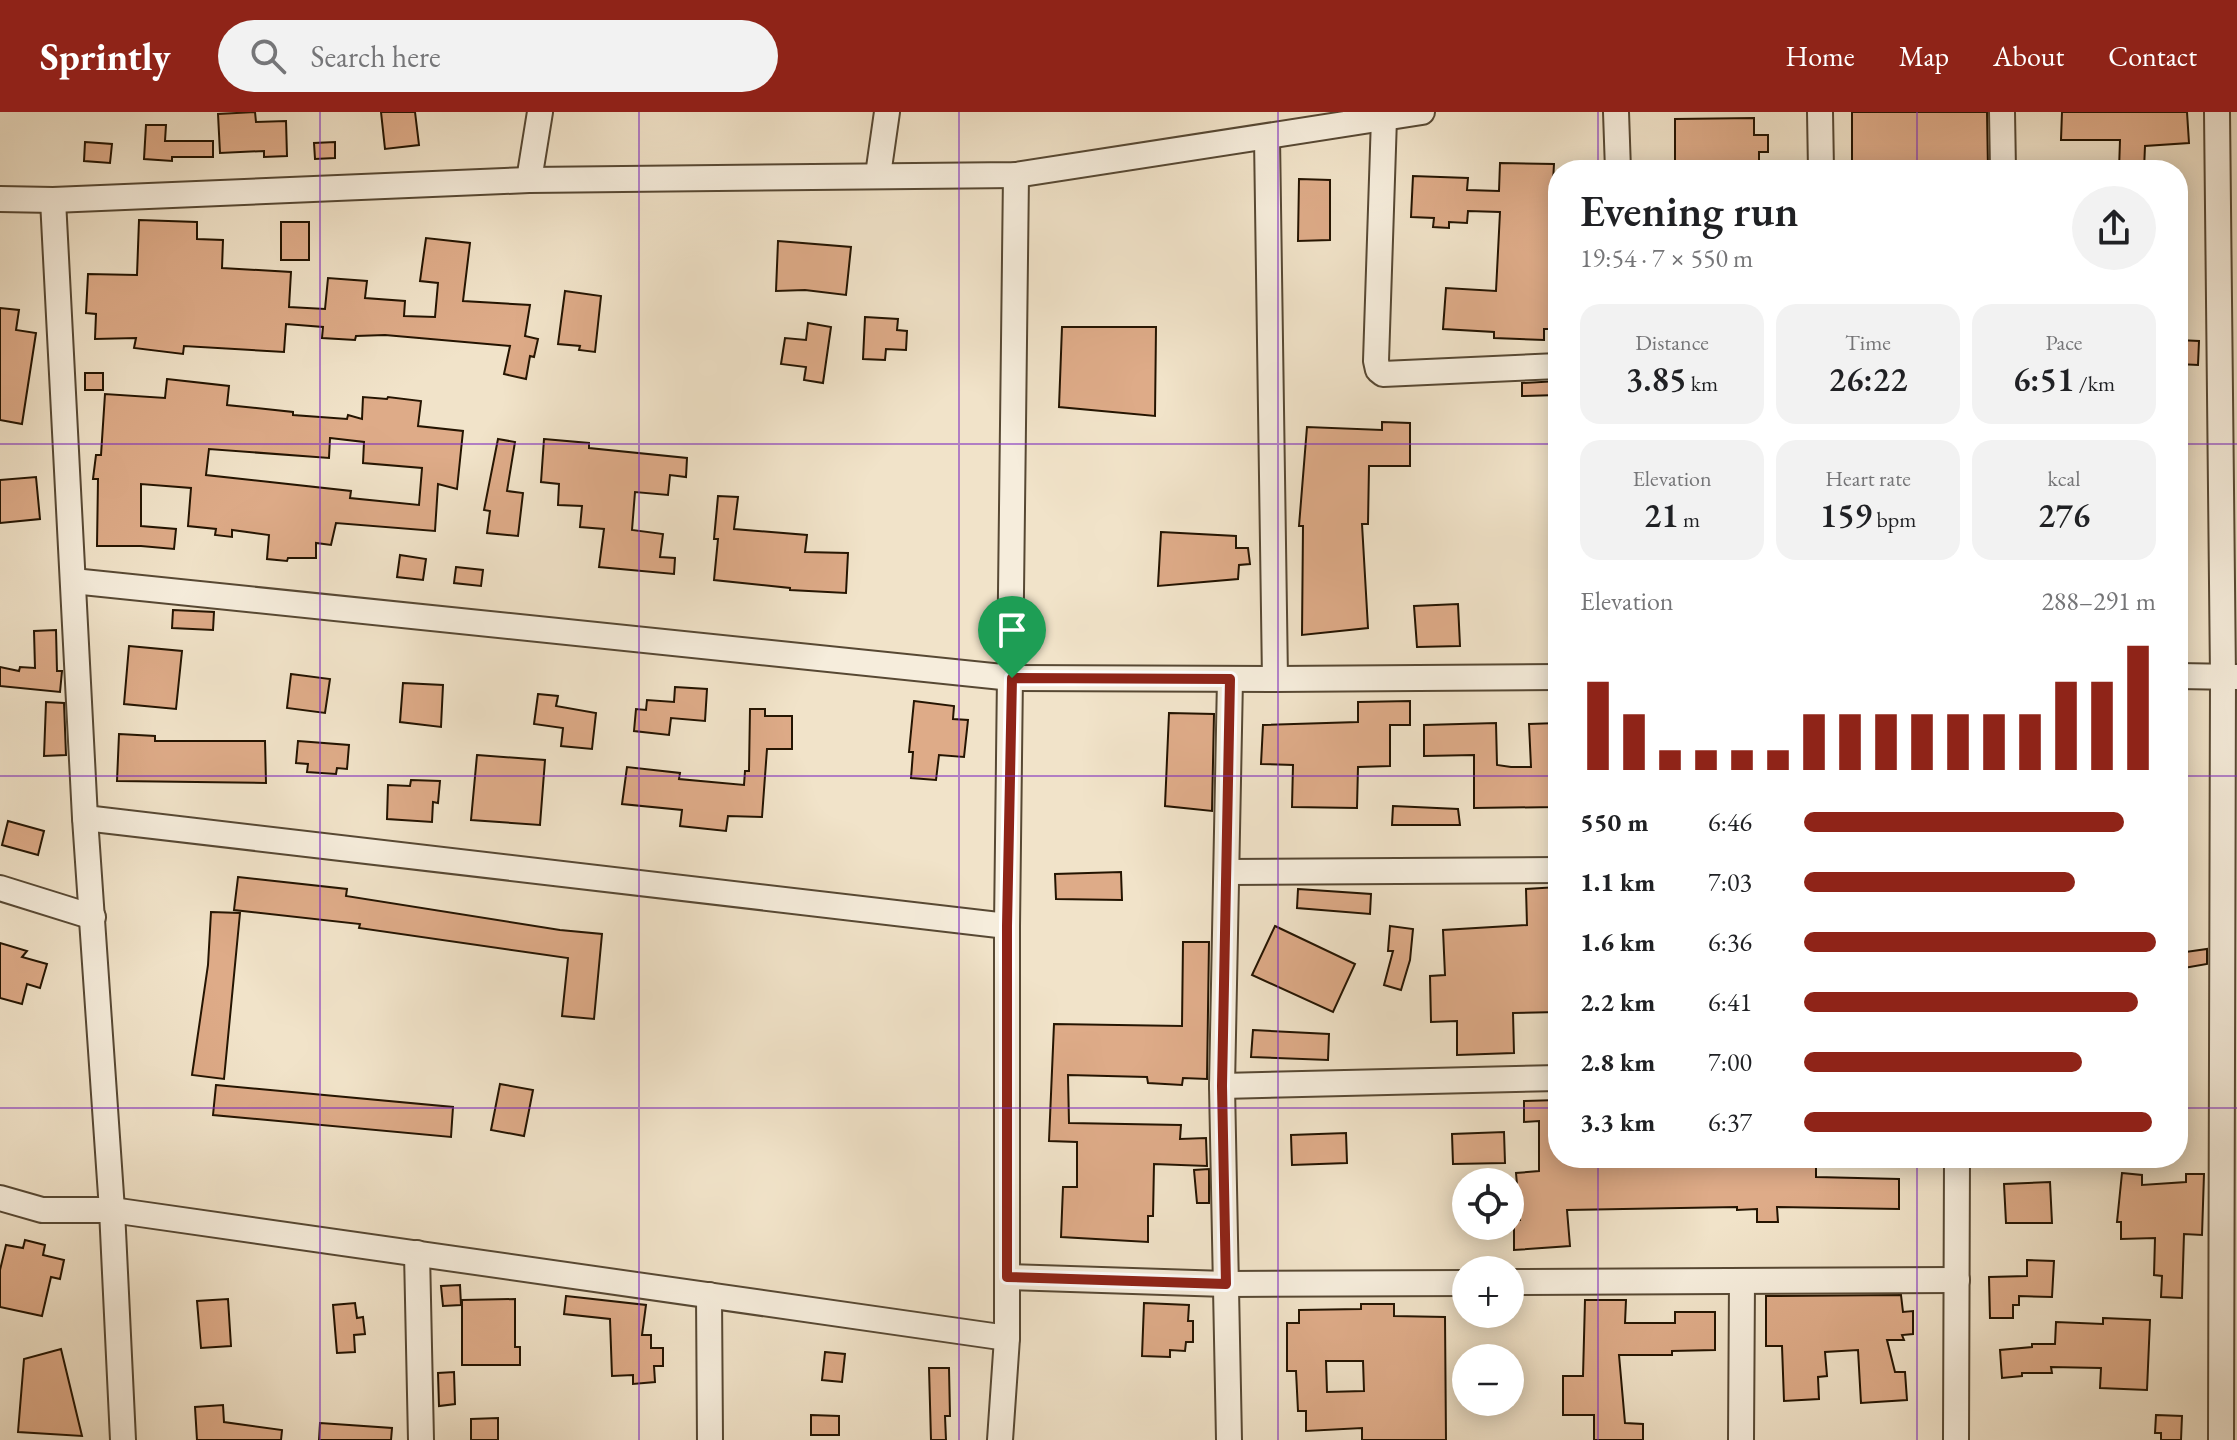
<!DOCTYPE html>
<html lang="en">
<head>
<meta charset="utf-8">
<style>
  :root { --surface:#fff; --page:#f2f2f2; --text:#202124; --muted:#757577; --accent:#8f2418 }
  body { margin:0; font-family:"EB Garamond",serif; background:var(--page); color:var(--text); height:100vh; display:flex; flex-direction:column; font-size:30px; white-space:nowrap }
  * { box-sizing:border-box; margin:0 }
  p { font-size:26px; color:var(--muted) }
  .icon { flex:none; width:44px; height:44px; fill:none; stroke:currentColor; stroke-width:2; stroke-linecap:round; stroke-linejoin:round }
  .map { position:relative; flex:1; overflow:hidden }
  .panel { position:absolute; left:1548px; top:48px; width:640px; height:1008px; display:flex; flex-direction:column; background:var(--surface); border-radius:32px; box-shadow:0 4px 20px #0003 }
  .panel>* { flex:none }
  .tools { position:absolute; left:1452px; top:1056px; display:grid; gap:16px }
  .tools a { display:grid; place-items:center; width:72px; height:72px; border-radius:50%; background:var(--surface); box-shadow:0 4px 20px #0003; font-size:40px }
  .pin { position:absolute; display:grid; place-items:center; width:68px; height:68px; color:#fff; margin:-82px -34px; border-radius:50% 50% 50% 0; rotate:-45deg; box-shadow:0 0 8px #0007 }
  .pin .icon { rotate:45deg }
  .round { display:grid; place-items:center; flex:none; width:84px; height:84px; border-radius:42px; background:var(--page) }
  .overview { display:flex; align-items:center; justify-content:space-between; height:136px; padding:0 32px }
  h1 { font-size:44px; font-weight:600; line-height:60px }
  .stats { display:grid; grid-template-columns:repeat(3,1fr); gap:12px; height:136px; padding:8px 32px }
  .stats div { display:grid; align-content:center; border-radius:20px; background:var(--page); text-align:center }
  .stats b { font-size:34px; font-weight:600 }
  .stats small { font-size:22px; font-weight:400 }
  .stats p { font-size:22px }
  .chart { height:224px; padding:16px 32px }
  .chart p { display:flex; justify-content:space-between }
  .chart svg { width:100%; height:144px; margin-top:8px; stroke:var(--accent); stroke-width:6 }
  ul { padding:0 32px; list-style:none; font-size:26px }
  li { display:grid; grid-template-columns:128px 96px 1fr; align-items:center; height:60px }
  li i { height:20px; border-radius:10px; background:var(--accent) }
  header { display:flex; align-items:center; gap:48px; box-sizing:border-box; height:112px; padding:0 40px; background:var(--accent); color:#fff }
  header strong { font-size:38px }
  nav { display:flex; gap:44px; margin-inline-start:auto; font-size:28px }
  .search { width:560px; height:72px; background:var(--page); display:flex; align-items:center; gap:20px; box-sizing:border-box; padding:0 28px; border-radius:44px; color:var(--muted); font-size:30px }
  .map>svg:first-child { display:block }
  .building { fill:#deab88; stroke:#241401; stroke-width:2; fill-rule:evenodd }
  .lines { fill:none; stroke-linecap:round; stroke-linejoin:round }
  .street-casing { stroke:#574833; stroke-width:28 }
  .street { stroke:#f6eddc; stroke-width:24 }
  .route-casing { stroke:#fff; stroke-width:16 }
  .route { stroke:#8f2418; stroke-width:10 }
  .grid { fill:none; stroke:#7b2cbf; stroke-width:2; stroke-opacity:0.55 }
</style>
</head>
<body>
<header>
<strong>Sprintly</strong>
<div class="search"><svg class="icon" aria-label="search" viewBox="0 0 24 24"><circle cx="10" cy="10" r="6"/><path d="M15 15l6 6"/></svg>Search here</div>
<nav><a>Home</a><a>Map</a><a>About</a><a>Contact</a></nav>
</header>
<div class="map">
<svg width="2237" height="1328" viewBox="0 0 2237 1328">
  <rect width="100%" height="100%" fill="#f1e3c9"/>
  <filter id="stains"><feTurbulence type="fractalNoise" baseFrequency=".0025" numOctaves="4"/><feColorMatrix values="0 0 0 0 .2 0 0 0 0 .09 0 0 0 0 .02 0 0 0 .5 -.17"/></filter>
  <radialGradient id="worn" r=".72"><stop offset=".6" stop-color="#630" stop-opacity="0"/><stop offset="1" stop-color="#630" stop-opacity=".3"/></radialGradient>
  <g class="building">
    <path d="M255 0 256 10 286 9 287 44 264 45V39L220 41 218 2Z"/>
    <path d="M381 0H415L419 33 385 37Z"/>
    <path d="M1852 0H1987L1988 58H1852Z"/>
    <path d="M2062 0H2187L2189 31 2145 34 2144 58H2119L2120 28H2061Z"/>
    <path d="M1754 6V23H1768V40H1759V58H1675V7Z"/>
    <path d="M146 13H166L165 29H213V45H172V49L144 47Z"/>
    <path d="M85 30 112 32 110 51 84 49Z"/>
    <path d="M335 30V46L315 47 314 31Z"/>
    <path d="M1500 51 1554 52 1553 70H1558V90H1554L1551 134H1558V154H1554L1552 198H1557L1556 217H1544V228L1494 226V220L1443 217 1446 176 1496 179 1500 100 1468 99 1467 111 1449 110V116L1433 115 1434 106 1411 105 1413 64 1468 66 1467 78 1499 79Z"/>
    <path d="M1299 67 1330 68V128L1298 129Z"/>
    <path d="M139 108 197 110V127L223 128 222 156 291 160 289 195 325 197 328 166 367 169 365 186 405 189 404 204 435 205 438 171 420 169 426 126 470 131 463 189 530 193 525 224 538 227 534 245 530 244 526 267 504 262 510 234 385 223 356 224 355 228 322 226 323 215 286 212 284 240 184 234 183 242 134 236 136 226 95 227 96 202 86 201 88 162 137 163Z"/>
    <rect x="281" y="110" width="28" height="38"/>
    <path d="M778 129 851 135 846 183 805 178 776 179Z"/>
    <path d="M565 179 601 184 595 240 579 238 580 234 558 232Z"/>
    <path d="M0 196 19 198 16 218 36 221 22 312 0 308Z"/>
    <path d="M865 205 898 207 897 218 907 219 906 238 886 237 885 248 863 247Z"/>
    <path d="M808 211 831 215 823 271 804 268 806 255 781 252 785 226 806 228Z"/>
    <path d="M1062 215H1156L1155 304 1059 295Z"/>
    <path d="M2178 228 2199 229 2198 253 2178 252Z"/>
    <rect x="85" y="261" width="18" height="17"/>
    <path d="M167 267 229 274 227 293 293 300V303L347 307 348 303 362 307 363 285 387 287 388 285 421 289 418 314 463 319 457 377 438 372 435 419 336 411 331 433 316 431V446H288L287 449 267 447 269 423 232 418V425L215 423 216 417 188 414 191 376 141 372V414L176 417 174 437 141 434H97L98 367H93L96 343H101L105 282 165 286ZM330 326 364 330 363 351 422 356 419 393 350 386 351 379 206 363 209 337 329 346Z"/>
    <path d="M1558 269V283L1522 284V271Z"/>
    <path d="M1382 310 1410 311V354H1369L1368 412H1362L1368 516 1302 523 1303 414H1299L1307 315 1382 318Z"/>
    <path d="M498 327 515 330 507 379 523 381 518 424 487 421 490 399 484 398Z"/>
    <path d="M544 327 589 331V336L687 346 686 365 670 363 668 383 635 380 632 418 663 422 660 445 675 446 674 462 599 455 604 417 580 415 582 394 558 393 559 372 541 370Z"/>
    <path d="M36 365 40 407 0 411V368Z"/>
    <path d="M718 384 738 385 734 417 807 423 805 440 848 441 846 481 790 478V476L714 468 718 427H714Z"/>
    <path d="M1161 420 1236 424V436H1248L1250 452 1239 453 1238 467 1158 474Z"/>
    <path d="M400 443 426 447 423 468 397 465Z"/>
    <path d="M456 455 483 458 481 474 454 471Z"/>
    <path d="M1458 492 1460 534 1417 535 1414 494Z"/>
    <path d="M173 498 214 500 213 518 172 516Z"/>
    <path d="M56 518 57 559H62L60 580 0 574V555L19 559 20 555 35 556 34 519Z"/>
    <path d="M129 534 182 539 176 597 124 592Z"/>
    <path d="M291 562 330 567 325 601 287 596Z"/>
    <path d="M403 571 443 573 441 615 400 610Z"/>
    <path d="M675 575 707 577 705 609 671 606 669 623 634 619 636 597 646 598 647 588 674 590Z"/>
    <path d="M538 582 558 584 556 594 596 601 592 637 561 634 563 616 534 612Z"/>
    <path d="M914 589 954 594 953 607 968 608 964 645 939 643 936 668 911 666 913 640H909Z"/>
    <path d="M1410 589V613H1390V654L1358 655 1357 696 1292 695 1293 653 1261 652 1263 613 1358 610V590Z"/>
    <path d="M46 590 64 591 66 643 44 644Z"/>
    <path d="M750 597H765V604H792V637H767L762 705 728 704 726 719 680 714 682 698 622 692 627 655 680 661 679 667 744 673 745 659H749Z"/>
    <path d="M1169 601 1214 602 1212 699 1165 694Z"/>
    <path d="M1496 611 1497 653 1511 655H1531L1529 612 1558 611 1557 695 1474 696V643L1424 644V613Z"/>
    <path d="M119 622 155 624V629H265L266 671 117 669Z"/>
    <path d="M298 629 349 633 347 657 337 656 336 662 307 660 308 652 296 651Z"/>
    <path d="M477 643 545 648 540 713 471 708Z"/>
    <path d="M411 668 440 669 438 691 433 690 432 710 387 707 388 673 410 674Z"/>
    <path d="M1393 694 1458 697 1460 713H1392Z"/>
    <path d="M8 709 44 719 38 743 2 733Z"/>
    <path d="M1121 760 1122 788 1056 787 1055 762Z"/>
    <path d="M238 765 347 777 346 784 560 818 602 822 594 907 562 904 568 846 359 816 360 812 234 798Z"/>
    <path d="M1558 775V900L1513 901 1514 941 1457 943V909L1431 910 1430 864 1445 863 1443 818 1527 813 1526 777Z"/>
    <path d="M1298 777 1371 782 1370 802 1297 796Z"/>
    <path d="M211 800 240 801 224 967 192 963 208 853Z"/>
    <path d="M1275 814 1355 852 1333 900 1252 863Z"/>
    <path d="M1390 814 1413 817 1410 848 1401 878 1384 873 1393 839H1388Z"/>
    <path d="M1183 830H1209L1207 967 1183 966 1182 973 1148 971 1147 965 1068 963 1069 1011 1181 1013 1180 1027 1206 1026 1207 1054 1154 1052 1153 1104H1148V1130L1061 1125 1063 1075H1077V1030L1049 1029 1054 912 1182 914Z"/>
    <path d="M0 831 27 839 22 845 47 852 40 876 27 872 22 892 0 886Z"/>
    <path d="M2207 837V852L2178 857V841Z"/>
    <path d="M1253 918 1329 922 1328 948 1251 945Z"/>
    <path d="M500 972 533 978 524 1024 491 1018Z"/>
    <path d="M216 973 453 995 451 1025 213 1003Z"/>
    <path d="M1558 988V1046H1816V1065L1899 1067V1097L1777 1095 1778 1110H1757V1097L1737 1098V1095L1567 1098 1570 1134 1514 1138V1108H1520L1516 1061 1539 1059V1009L1524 1010V989Z"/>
    <path d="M1504 1020 1505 1051 1453 1052 1452 1022Z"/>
    <path d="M1346 1021 1347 1051 1292 1053 1291 1023Z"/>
    <path d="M1209 1057V1091H1197L1194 1058Z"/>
    <path d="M2122 1061 2142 1063V1073L2186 1070V1062H2204L2202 1123 2184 1122 2182 1186 2161 1185 2162 1164 2154 1163 2155 1126 2121 1127V1110H2117Z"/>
    <path d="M2050 1070 2052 1111H2006L2004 1072Z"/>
    <path d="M25 1128 45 1133 43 1143 64 1148 60 1167 51 1165 42 1204 0 1195V1158L6 1133 23 1136Z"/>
    <path d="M2027 1148 2054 1149 2052 1185 2019 1184V1193H2013V1206H1990L1989 1165 2027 1164Z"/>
    <path d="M460 1173 461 1193 443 1194 441 1174Z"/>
    <path d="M1901 1183 1903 1200 1913 1199V1222L1902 1223 1904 1228H1887L1895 1260H1905L1907 1288 1861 1291 1858 1238 1825 1240 1827 1264 1818 1265 1819 1287 1784 1289 1782 1234H1766V1184Z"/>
    <path d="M566 1184 646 1193 642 1223H651V1236H663V1254H654L655 1270 633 1272V1263L612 1264 610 1207 564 1202Z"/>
    <path d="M228 1187 231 1234 201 1236 197 1189Z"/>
    <path d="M515 1187V1235H520V1253H462V1188Z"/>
    <path d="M1585 1188H1626L1625 1211H1675V1200H1715V1238L1672 1239V1243H1619L1625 1311 1643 1312V1328H1594V1303H1563V1264H1583Z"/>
    <path d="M355 1191 357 1206 363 1205 365 1222 354 1223 355 1240 337 1241 333 1193Z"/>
    <path d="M1144 1191 1189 1193 1188 1209H1193V1230H1186L1185 1239 1170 1238V1245L1142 1244Z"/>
    <path d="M1361 1192H1394V1204L1445 1205 1446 1328H1362V1316L1306 1319V1299H1298L1296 1259H1287V1211H1299V1198L1361 1197ZM1326 1249H1363L1364 1279 1327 1280Z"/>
    <path d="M2103 1206 2150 1208 2147 1278 2100 1276 2101 1256 2051 1255 2052 1261H2022V1264L2002 1266 2000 1238 2032 1235V1232H2055L2056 1210 2103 1212Z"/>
    <path d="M61 1237 82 1324 18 1320 24 1247Z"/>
    <path d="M825 1240 845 1242 842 1270 822 1268Z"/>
    <path d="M929 1256H949L950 1304H945L946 1328H931Z"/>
    <path d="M454 1260 455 1292 439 1294 438 1261Z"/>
    <path d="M223 1293 224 1310 282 1318 281 1328H197L195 1295Z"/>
    <path d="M811 1303 839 1304V1323H811Z"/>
    <path d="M2156 1303 2182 1304 2181 1328H2161V1321H2155Z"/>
    <path d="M498 1306V1328H471V1307Z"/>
    <path d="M320 1311 392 1316 391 1328H319Z"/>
  </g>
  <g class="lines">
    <g class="street-casing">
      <g id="street">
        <path d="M1616 0 1618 58"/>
        <path d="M1820 0 1821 58"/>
        <path d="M2002 0 2003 58"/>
        <path d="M2217 0 2223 565 2221 1328"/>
        <path d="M1384 6 1376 249 1378 258 1383 262 1558 254"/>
        <path d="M1267 26 1275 567"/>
        <path d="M878 63 887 0"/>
        <path d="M529 68 540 0"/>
        <path d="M0 87 53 88 529 68 1016 63 1422 0"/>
        <path d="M53 88 85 706 112 1098 123 1328"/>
        <path d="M73 469 1012 566 1275 567 1558 565"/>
        <path d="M2178 564 2237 565"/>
        <path d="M85 706 1007 814"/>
        <path d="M1227 760 1558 758"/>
        <path d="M0 776 93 805"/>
        <path d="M1222 974 1558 966"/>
        <path d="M0 1086 42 1098H112L1007 1226"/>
        <path d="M417 1141 421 1328"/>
        <path d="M1007 1165 1226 1172 1466 1171"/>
        <path d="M1510 1170 1957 1168"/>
        <path d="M709 1183 710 1328"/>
        <path d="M1000 1328 1007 1226V814L1016 63"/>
        <path d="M1229 1328 1222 974 1230 567"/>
        <path d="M1741 1328 1742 1169"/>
        <path d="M1956 1328 1957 1046"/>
      </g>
    </g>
    <use href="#street" class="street"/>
  </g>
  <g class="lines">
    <g class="route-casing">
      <path id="route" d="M1012 566 1230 567 1222 974 1226 1172 1007 1165V814Z"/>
    </g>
    <use href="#route" class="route"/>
  </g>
  <path class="grid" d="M320 0V1328M639 0V1328M959 0V1328M1278 0V1328M1598 0V58M1917 0V58M0 332H1558M2178 332H2237M0 664H1558M2178 664H2237M0 996H1558M2178 996H2237M1598 1046V1328M1917 1046V1328"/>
  <rect width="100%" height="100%" filter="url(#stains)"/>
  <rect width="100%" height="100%" fill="url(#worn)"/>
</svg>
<div class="tools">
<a><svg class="icon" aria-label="locate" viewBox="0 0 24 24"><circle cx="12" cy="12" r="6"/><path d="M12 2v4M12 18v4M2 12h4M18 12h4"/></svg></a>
<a>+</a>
<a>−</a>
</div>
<div class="pin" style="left:1012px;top:566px;background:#1e9e55"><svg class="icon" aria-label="arrive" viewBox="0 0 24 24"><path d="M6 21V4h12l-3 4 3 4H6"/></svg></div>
<section class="panel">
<div class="overview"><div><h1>Evening run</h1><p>19:54 · 7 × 550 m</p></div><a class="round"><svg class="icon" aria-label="share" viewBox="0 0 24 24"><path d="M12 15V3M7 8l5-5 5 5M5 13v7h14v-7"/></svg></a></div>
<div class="stats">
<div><p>Distance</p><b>3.85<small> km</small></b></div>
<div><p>Time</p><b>26:22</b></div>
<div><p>Pace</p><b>6:51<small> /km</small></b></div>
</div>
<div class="stats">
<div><p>Elevation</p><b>21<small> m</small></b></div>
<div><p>Heart rate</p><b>159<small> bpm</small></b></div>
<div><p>kcal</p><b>276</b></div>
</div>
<div class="chart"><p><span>Elevation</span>288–291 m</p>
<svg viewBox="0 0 160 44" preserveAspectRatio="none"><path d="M5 44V17M15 44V27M25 44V38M35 44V38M45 44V38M55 44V38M65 44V27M75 44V27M85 44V27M95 44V27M105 44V27M115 44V27M125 44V27M135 44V17M145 44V17M155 44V6"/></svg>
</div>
<ul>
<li><b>550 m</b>6:46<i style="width:91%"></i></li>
<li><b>1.1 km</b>7:03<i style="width:77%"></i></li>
<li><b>1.6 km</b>6:36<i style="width:100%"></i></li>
<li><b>2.2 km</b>6:41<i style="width:95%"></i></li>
<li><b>2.8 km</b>7:00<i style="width:79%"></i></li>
<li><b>3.3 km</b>6:37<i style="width:99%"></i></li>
</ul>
</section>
</div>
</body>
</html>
